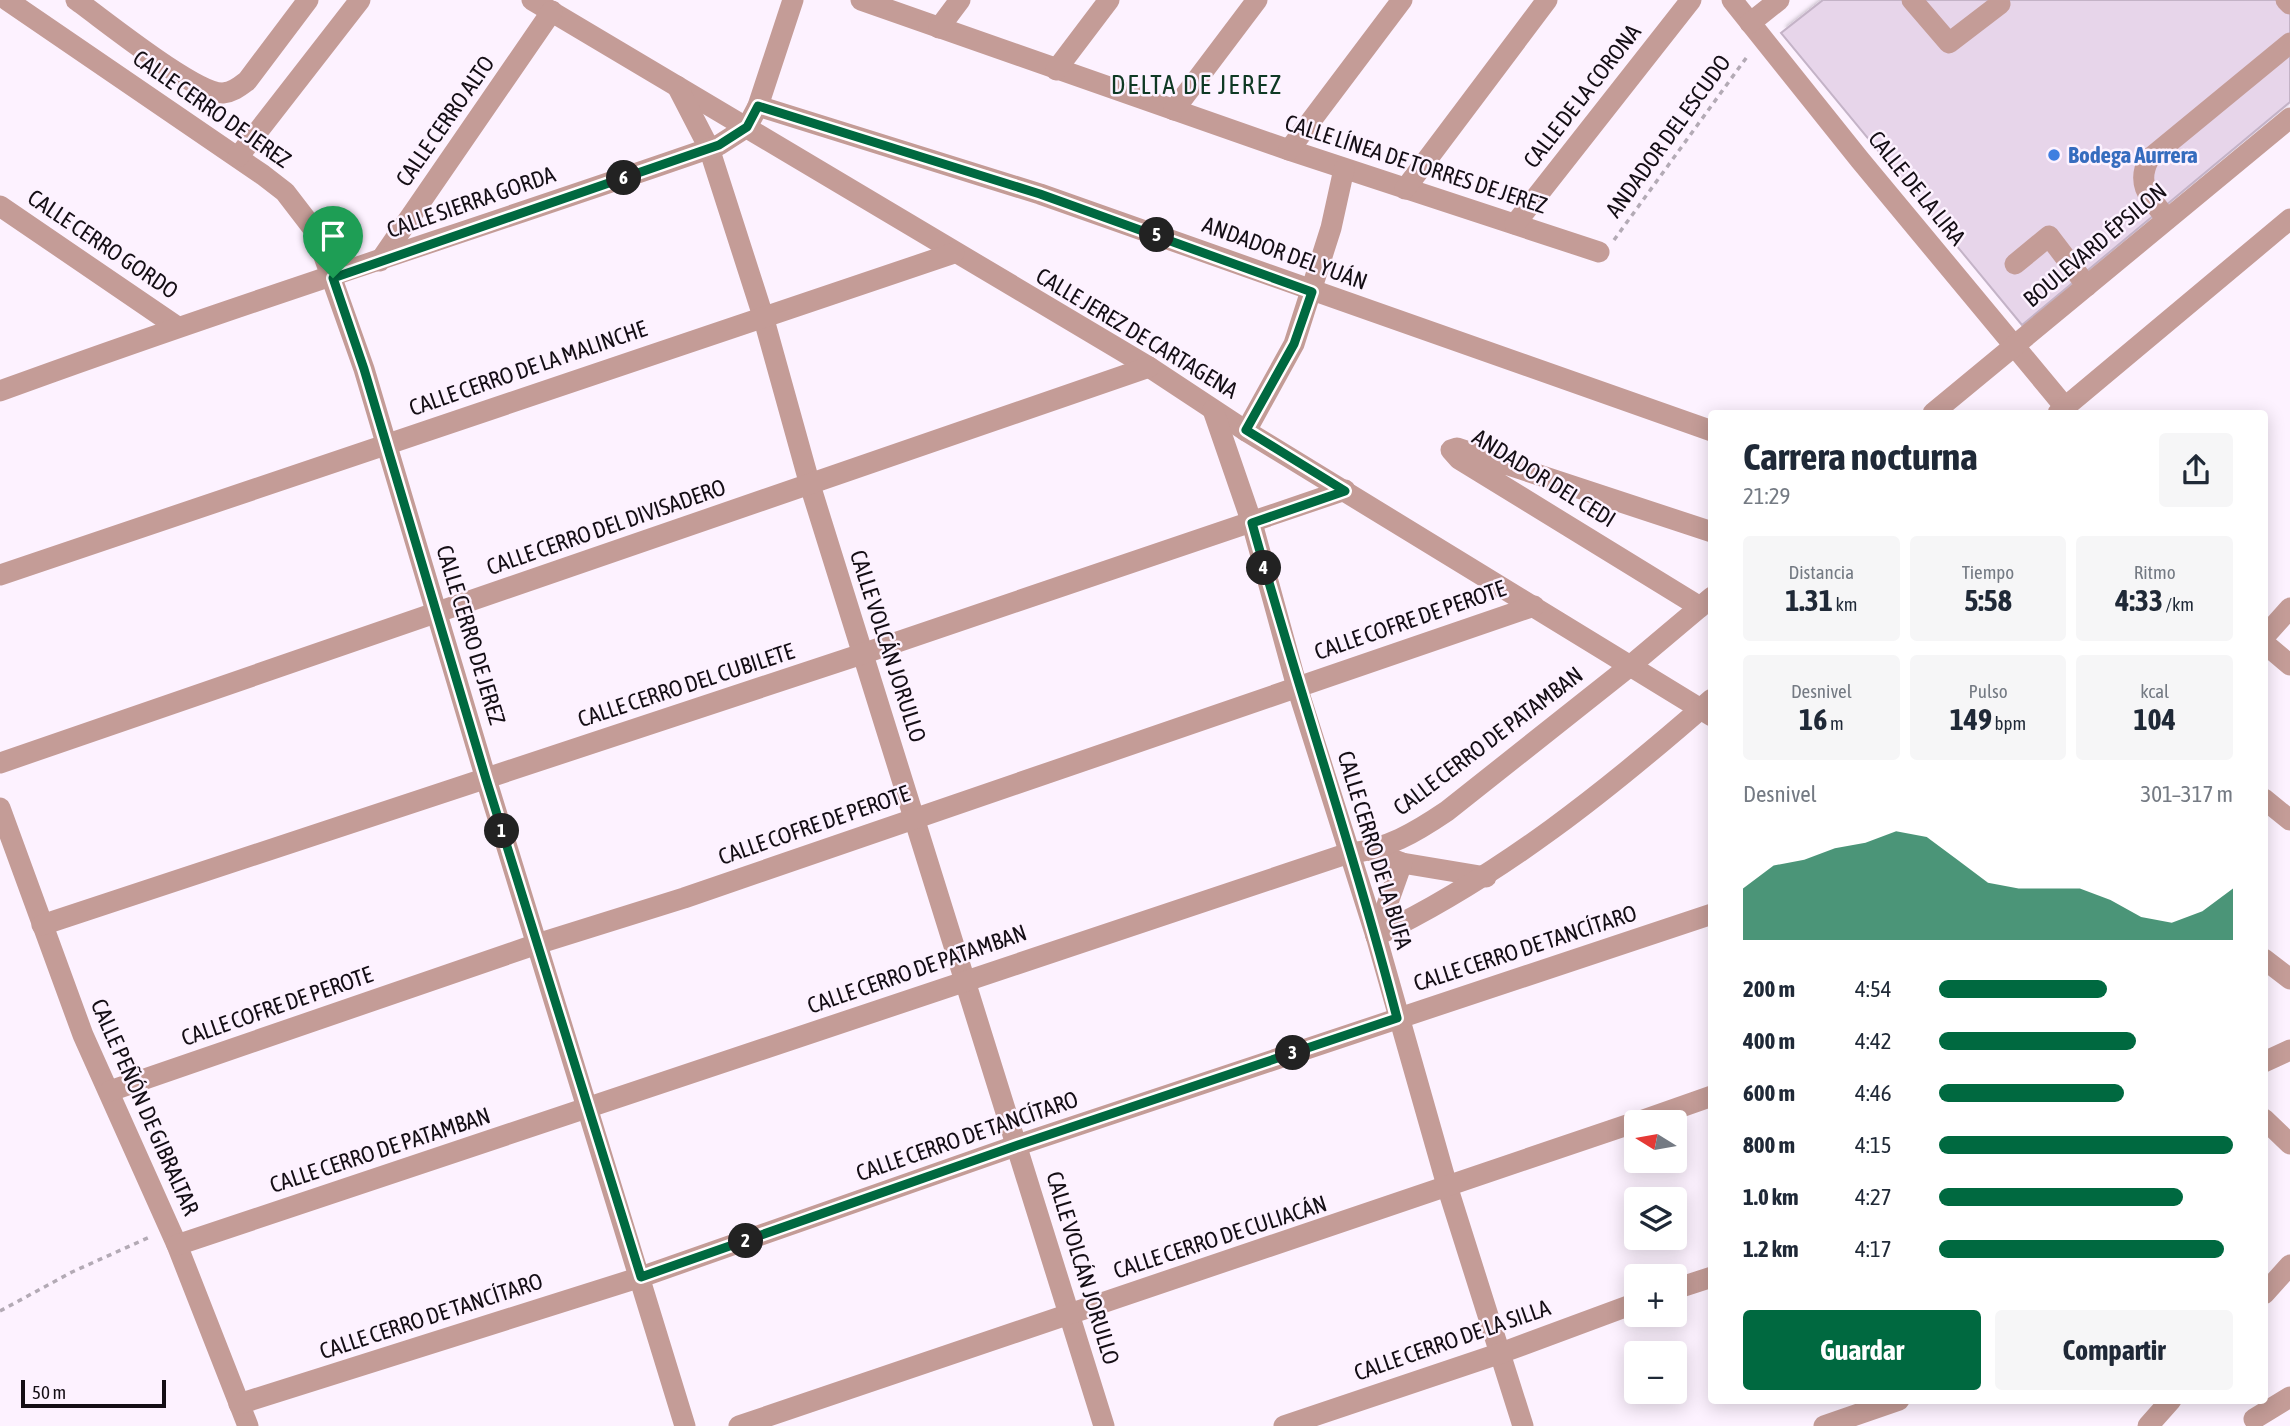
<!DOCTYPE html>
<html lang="es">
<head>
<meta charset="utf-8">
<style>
  :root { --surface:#fff; --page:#f6f6f7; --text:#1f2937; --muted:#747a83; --accent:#006940 }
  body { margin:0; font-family:"Asap Condensed",sans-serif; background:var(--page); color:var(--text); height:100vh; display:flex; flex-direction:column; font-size:26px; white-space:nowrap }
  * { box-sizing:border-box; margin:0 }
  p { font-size:23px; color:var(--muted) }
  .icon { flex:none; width:38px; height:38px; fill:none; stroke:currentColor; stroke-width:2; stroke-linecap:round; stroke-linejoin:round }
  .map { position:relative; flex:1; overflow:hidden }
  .details { position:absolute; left:1708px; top:410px; width:560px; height:994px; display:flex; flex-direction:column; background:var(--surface); border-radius:7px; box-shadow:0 4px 18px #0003 }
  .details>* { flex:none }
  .needle { width:46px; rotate:281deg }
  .controls { position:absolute; left:1624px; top:1110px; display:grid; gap:14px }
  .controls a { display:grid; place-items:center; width:63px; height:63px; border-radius:7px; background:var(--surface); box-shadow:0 4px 18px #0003; font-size:35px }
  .scale { position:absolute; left:21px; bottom:18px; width:145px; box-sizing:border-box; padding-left:7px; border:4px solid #140e15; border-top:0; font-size:19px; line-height:24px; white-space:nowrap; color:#140e15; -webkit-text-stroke:5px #fdf2ff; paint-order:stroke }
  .pin { position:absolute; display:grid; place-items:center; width:60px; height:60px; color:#fff; margin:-72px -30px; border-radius:50% 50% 50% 0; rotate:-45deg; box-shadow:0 0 7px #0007 }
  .pin .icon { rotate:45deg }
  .km { position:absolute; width:35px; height:35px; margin:-18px; border-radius:50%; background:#222; color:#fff; font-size:19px; line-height:35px; text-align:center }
  .round { display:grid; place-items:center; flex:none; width:74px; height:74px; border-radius:7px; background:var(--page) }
  .headline { display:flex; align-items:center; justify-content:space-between; height:119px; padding:0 35px }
  h1 { font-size:38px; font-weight:700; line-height:52px }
  .metrics { display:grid; grid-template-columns:repeat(3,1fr); gap:10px; height:119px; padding:7px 35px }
  .metrics div { display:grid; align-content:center; border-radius:7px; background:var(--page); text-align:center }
  .metrics b { font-size:30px; font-weight:700 }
  .metrics small { font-size:19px; font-weight:400 }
  .metrics p { font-size:19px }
  .chart { height:196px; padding:14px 35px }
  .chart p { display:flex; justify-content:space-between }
  .chart svg { width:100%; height:126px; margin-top:7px; fill:var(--accent); opacity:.7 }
  .cta { display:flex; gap:14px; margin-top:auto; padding:14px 35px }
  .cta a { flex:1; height:80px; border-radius:7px; background:var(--accent); color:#fff; font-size:28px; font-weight:700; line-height:80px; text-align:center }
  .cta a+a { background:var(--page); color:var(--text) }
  ul { padding:0 35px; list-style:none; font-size:23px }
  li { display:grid; grid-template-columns:112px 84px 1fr; align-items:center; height:52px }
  li i { height:18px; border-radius:9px; background:var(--accent) }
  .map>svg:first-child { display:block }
  .building { fill:#e7d5ea; stroke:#c4b3c7; stroke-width:2; filter:url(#shadow) }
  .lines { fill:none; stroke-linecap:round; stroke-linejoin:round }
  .path { stroke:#b3aab5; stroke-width:3.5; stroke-dasharray:5 5; stroke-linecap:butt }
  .minor { stroke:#c49c97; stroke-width:21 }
  .route-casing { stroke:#fff; stroke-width:14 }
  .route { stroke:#006940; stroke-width:9 }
  .shop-dot { fill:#3f7fe0; stroke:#fdf2ff; stroke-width:2.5 }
  .labels { text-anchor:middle; stroke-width:5; stroke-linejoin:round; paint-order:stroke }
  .street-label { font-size:23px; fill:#140e15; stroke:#fdf2ff }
  .shop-label { font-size:23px; font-weight:bold; fill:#366cbe; stroke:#fdf2ff; text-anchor:start }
  .quarter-label { font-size:26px; letter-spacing:2px; fill:#0f3924; stroke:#fdf2ff }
</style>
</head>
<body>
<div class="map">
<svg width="2290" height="1426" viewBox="0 0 2290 1426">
  <defs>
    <filter id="shadow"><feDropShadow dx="6" dy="-6" stdDeviation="2" flood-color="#0004"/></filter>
  </defs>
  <rect width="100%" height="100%" fill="#fdf2ff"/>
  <path class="building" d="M1823 0H2290V102L2022 325 1781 33Z"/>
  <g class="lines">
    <g class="path">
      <path d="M1614 240 1749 54"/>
      <path d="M0 1311 72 1272 152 1236"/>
    </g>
    <g class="minor">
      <path d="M7 0 263 175 285 192 315 231 364 369 486 779 685 1426"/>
      <path d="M76 0C103 19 195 94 223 93 233 92 239 87 247 81L308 0"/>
      <path d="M532 0 1149 367 1246 431 1712 716"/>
      <path d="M861 0 1289 150 1599 252"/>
      <path d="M1732 0 1860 160 2065 407"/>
      <path d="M1912 0 1949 43 2000 4"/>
      <path d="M2286 0 2290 4"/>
      <path d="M1750 23 1779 0"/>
      <path d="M939 28 960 0"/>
      <path d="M1056 70 1109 0"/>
      <path d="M677 86 709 148 763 316 810 485 1104 1426"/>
      <path d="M758 106 1040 194 1712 431"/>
      <path d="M1174 110 1257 0"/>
      <path d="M1289 150 1402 0"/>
      <path d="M238 157 360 0"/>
      <path d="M1405 189 1547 0"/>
      <path d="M0 206 176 326"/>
      <path d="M2167 219C2151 199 2135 185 2149 159L2290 43"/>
      <path d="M1515 224 1691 0"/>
      <path d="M380 261 552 11"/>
      <path d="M2015 264 2049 236 2087 286"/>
      <path d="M0 391C238 304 480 228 719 145L747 127 758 106 793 0"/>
      <path d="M1213 410 1252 523 1297 687 1376 936 1448 1189 1523 1426"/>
      <path d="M1933 413 2290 118"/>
      <path d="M2058 413 2290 219"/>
      <path d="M1246 431 1294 344 1331 228 1344 169"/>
      <path d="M0 575 954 253"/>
      <path d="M1700 607 1459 459 1451 450 1457 448 1712 532"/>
      <path d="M2264 637 2290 608"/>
      <path d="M2264 643 2290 665"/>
      <path d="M0 763 1149 367"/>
      <path d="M2264 799 2290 820"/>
      <path d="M0 808 83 1035 177 1245 248 1426"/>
      <path d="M1372 851 1402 863 1486 877"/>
      <path d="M42 925 862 654 1345 490"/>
      <path d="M1376 936C1501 876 1608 790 1712 699"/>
      <path d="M1376 936 1402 863"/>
      <path d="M2264 959 2290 979"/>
      <path d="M2264 1062 2290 1050"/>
      <path d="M110 1091 537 944 684 898 1534 606"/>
      <path d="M2264 1119 2290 1144"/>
      <path d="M1638 1122 1712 1096"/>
      <path d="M177 1245 1349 853C1386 850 1416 832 1447 811L1630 666 1712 597"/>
      <path d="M1675 1289 1712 1277"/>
      <path d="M2264 1294 2290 1265"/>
      <path d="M239 1404 641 1277 1018 1145 1712 914"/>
      <path d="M2254 1419 2290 1397"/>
      <path d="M739 1426 1636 1122"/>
      <path d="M1284 1426 1501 1353 1636 1303"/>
      <path d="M1824 1426 1899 1400"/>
      <path d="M2148 1426 2171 1400"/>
    </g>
  </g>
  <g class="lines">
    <g class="route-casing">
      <path id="route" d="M758 106 1040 194 1312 292 1294 344 1246 430 1345 491 1252 523C1298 689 1354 852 1397 1018L1018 1145 641 1277 486 779 364 369 333 278 719 145 747 127Z"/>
    </g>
    <use href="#route" class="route"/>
  </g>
  <circle class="shop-dot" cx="2054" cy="155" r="7"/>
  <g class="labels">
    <g class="street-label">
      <text transform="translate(1582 96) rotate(-52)" y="8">CALLE DE LA CORONA</text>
      <text transform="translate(212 109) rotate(35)" y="8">CALLE CERRO DE JEREZ</text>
      <text transform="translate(445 121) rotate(-55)" y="8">CALLE CERRO ALTO</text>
      <text transform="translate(1668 136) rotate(-54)" y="8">ANDADOR DEL ESCUDO</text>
      <text transform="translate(1416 164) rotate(18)" y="8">CALLE LÍNEA DE TORRES DE JEREZ</text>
      <text transform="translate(1917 188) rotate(51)" y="8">CALLE DE LA LIRA</text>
      <text transform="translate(471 202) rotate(-19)" y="8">CALLE SIERRA GORDA</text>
      <text transform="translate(103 244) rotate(34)" y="8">CALLE CERRO GORDO</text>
      <text transform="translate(2095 245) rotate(-40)" y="8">BOULEVARD ÉPSILON</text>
      <text transform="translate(1285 253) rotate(20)" y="8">ANDADOR DEL YUÁN</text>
      <text transform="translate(1137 333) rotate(31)" y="8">CALLE JEREZ DE CARTAGENA</text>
      <text transform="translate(528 368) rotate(-19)" y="8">CALLE CERRO DE LA MALINCHE</text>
      <text transform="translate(1544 478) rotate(32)" y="8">ANDADOR DEL CEDI</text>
      <text transform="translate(606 527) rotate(-19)" y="8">CALLE CERRO DEL DIVISADERO</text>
      <text transform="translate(1410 620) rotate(-19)" y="8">CALLE COFRE DE PEROTE</text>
      <text transform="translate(471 635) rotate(73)" y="8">CALLE CERRO DE JEREZ</text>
      <text transform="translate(888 646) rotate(72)" y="8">CALLE VOLCÁN JORULLO</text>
      <text transform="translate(686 685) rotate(-18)" y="8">CALLE CERRO DEL CUBILETE</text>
      <text transform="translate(1488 741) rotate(-37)" y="8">CALLE CERRO DE PATAMBAN</text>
      <text transform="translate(814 825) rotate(-19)" y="8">CALLE COFRE DE PEROTE</text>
      <text transform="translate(1375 850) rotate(73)" y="8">CALLE CERRO DE LA BUFA</text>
      <text transform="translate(1525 948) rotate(-18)" y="8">CALLE CERRO DE TANCÍTARO</text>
      <text transform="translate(917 969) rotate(-19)" y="8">CALLE CERRO DE PATAMBAN</text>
      <text transform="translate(277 1006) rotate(-19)" y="8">CALLE COFRE DE PEROTE</text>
      <text transform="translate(145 1107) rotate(66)" y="8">CALLE PEÑÓN DE GIBRALTAR</text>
      <text transform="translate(967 1136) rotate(-19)" y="8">CALLE CERRO DE TANCÍTARO</text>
      <text transform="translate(380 1150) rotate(-18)" y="8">CALLE CERRO DE PATAMBAN</text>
      <text transform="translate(1220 1237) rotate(-18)" y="8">CALLE CERRO DE CULIACÁN</text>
      <text transform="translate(1083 1268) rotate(73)" y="8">CALLE VOLCÁN JORULLO</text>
      <text transform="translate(431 1316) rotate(-18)" y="8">CALLE CERRO DE TANCÍTARO</text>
      <text transform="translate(1452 1340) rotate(-19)" y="8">CALLE CERRO DE LA SILLA</text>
    </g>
    <g class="shop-label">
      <text x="2068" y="163">Bodega Aurrera</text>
    </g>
    <g class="quarter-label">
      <text x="1197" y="94">DELTA DE JEREZ</text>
    </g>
  </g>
</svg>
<div class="controls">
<a><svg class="needle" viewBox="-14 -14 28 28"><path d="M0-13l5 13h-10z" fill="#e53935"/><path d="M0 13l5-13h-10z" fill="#747a83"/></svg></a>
<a><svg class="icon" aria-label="layers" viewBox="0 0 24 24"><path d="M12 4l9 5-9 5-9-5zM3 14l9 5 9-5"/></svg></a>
<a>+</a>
<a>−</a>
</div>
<div class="scale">50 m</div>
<div class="pin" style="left:333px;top:278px;background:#1e9e55"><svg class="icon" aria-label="arrive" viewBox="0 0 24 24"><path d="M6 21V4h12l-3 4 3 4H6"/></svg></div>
<b class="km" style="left:502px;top:831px">1</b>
<b class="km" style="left:746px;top:1241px">2</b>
<b class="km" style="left:1293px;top:1053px">3</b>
<b class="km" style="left:1264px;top:568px">4</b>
<b class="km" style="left:1157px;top:235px">5</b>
<b class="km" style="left:624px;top:178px">6</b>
<section class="details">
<div class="headline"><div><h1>Carrera nocturna</h1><p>21:29</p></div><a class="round"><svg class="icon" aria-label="share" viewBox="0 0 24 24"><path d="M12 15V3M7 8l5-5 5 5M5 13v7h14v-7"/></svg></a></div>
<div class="metrics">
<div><p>Distancia</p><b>1.31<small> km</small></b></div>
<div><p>Tiempo</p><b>5:58</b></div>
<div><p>Ritmo</p><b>4:33<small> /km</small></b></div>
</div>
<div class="metrics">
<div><p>Desnivel</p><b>16<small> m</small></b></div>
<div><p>Pulso</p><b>149<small> bpm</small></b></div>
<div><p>kcal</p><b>104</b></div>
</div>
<div class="chart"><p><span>Desnivel</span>301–317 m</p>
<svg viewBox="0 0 160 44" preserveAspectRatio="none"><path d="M0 44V26L10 18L20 16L30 12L40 10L50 6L60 8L70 16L80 24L90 26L100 26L110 26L120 30L130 36L140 38L150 34L160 26V44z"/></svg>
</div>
<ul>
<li><b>200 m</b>4:54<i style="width:57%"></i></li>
<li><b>400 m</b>4:42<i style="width:67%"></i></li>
<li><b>600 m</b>4:46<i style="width:63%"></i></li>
<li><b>800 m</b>4:15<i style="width:100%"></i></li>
<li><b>1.0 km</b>4:27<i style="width:83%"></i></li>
<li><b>1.2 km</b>4:17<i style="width:97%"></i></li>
</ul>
<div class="cta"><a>Guardar</a><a>Compartir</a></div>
</section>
</div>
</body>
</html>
